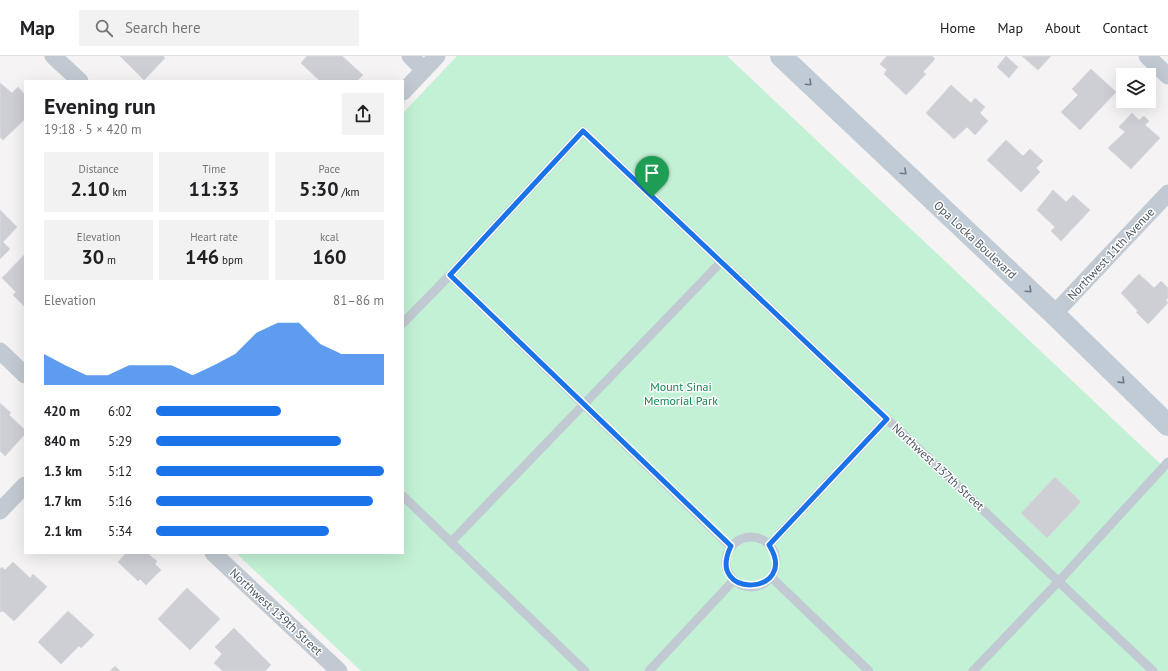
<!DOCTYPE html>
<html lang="en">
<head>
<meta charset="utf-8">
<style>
  :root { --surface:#fff; --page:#f2f2f2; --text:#202124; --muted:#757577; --line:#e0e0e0; --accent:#1a73e8 }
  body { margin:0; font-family:"PT Sans",sans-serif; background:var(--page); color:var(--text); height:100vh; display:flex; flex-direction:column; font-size:15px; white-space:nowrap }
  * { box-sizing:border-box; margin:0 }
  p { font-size:13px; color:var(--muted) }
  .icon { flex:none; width:22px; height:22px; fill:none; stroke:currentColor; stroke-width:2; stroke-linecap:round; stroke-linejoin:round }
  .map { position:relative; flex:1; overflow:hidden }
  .panel { position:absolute; left:24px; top:24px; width:380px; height:474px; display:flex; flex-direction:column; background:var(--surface); border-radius:0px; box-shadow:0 4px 16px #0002 }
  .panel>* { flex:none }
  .fabs { position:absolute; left:1116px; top:12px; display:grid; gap:8px }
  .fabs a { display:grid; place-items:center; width:40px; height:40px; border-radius:0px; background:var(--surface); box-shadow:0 4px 16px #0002; font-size:20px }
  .pin { position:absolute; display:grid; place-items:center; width:34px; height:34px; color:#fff; margin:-41px -17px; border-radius:50% 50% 50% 0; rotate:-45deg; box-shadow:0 0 4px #0007 }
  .pin .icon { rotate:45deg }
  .round { display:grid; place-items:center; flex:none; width:42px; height:42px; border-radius:0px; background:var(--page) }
  .head { display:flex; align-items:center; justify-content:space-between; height:68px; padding:0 20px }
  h1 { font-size:22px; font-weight:600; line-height:30px }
  .stats { display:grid; grid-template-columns:repeat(3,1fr); gap:6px; height:68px; padding:4px 20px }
  .stats div { display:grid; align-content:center; border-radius:0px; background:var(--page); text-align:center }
  .stats b { font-size:20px; font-weight:600 }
  .stats small { font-size:11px; font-weight:400 }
  .stats p { font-size:11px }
  .chart { height:112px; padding:8px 20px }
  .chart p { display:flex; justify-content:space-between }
  .chart svg { width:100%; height:72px; margin-top:4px; fill:var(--accent); opacity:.7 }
  ul { padding:0 20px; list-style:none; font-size:13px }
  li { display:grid; grid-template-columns:64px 48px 1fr; align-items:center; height:30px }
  li i { height:10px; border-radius:5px; background:var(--accent) }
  header { display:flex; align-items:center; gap:24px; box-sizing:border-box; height:56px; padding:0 20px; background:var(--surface); border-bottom:1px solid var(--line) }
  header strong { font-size:19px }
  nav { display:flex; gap:22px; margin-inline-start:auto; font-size:14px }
  .search { width:280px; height:36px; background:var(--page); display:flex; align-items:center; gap:10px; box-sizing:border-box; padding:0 14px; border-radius:0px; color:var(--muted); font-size:15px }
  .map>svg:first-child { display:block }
  .green { fill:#c3f1d5 }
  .building { fill:#cdcfd5; stroke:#d7d9de }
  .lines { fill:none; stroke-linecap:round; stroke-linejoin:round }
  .lane { stroke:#c1cad2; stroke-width:9 }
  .street { stroke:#c1cad2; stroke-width:17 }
  .secondary { stroke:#c1cbd6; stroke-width:22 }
  .oneway { stroke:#6e7984 }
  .route-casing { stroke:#fff; stroke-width:8 }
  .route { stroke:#1a73e8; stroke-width:5 }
  .labels { text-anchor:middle; stroke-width:3; stroke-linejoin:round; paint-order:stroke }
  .street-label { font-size:12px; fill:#4a5661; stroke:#fff }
  .park-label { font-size:12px; fill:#17864f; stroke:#fff }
</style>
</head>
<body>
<header>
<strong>Map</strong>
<div class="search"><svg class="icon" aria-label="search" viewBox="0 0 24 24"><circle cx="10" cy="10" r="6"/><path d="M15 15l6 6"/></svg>Search here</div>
<nav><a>Home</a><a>Map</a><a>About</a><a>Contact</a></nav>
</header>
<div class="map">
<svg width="1168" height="615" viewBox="0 0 1168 615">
  <rect width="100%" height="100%" fill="#f5f3f3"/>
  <path class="green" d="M457 0H727L1168 415V615H361L236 497H403V57Z"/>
  <g class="building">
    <path d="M120 0H163L165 2 144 24Z"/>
    <path d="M307 0H342L363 19 357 25H318L319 24 301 7Z"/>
    <path d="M887 0H932L935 3 923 16 926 18 906 39 884 18 887 14 880 8Z"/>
    <path d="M1006 0 1018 11 1009 22 997 11Z"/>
    <path d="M1022 0H1051L1038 14Z"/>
    <path d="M1091 13 1116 36 1080 74 1061 56 1078 39 1072 33Z"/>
    <path d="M0 27 12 37 18 31 25 39V63L3 84 0 81Z"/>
    <path d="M951 29 971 47 975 42 985 51 980 57 988 65 975 79 967 71 954 83 926 57Z"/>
    <path d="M1132 57 1139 64 1144 60 1149 65 1145 69 1160 82 1131 113 1108 92 1125 76 1119 71Z"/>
    <path d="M1006 84 1023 100 1030 93 1043 105 1036 112 1040 116 1021 136 987 104Z"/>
    <path d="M1053 134 1066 146 1073 139 1090 154 1061 185 1051 175 1055 171 1037 154Z"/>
    <path d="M0 154 17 171 3 186 10 193 0 203Z"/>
    <path d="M25 198V251L13 239 16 236 2 222Z"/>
    <path d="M1139 218 1154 232 1161 225 1168 232V242L1166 244 1168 247 1148 268 1136 256 1138 255 1121 237Z"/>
    <path d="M0 347 11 357 9 359 25 374V378L5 400 0 395Z"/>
    <path d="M1055 421 1081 446 1047 482 1021 457Z"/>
    <path d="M126 497H147L157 505 155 508 161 514 146 529 140 523 138 525 118 506Z"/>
    <path d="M13 506 30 522 33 518 47 531 14 565 3 555 0 556V513L2 511 5 514Z"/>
    <path d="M187 532 220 563 190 594 158 563Z"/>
    <path d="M68 555 94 579 81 592 79 590 61 608 38 586Z"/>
    <path d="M234 572 271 609 265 615H223L214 607 222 598 215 591Z"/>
    <path d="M115 610 120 615H110Z"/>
  </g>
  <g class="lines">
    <g class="lane">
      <path d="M450 219 731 491"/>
      <path d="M403 267 450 219 583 75 1153 615"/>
      <path d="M403 440 585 615"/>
      <circle cx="751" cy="506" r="25"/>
      <path d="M451 486 721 206"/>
      <path d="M769 489 887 363"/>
      <path d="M771 521 869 615"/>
      <path d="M649 615 734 524"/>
      <path d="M973 615 1059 525 1168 406"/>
    </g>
    <g class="street">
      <path d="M53 0 80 25"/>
      <path d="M410 0 424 14"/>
      <path d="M1147 0 1168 20"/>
      <path d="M403 36 437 0"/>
      <path d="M1054 258 1168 137"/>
      <path d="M0 295 25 319"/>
      <path d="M0 455 25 429"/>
      <path d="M213 497 339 615"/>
    </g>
    <path class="secondary" d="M781 0 1054 258 1168 369"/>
  </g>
  <defs><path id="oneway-chevron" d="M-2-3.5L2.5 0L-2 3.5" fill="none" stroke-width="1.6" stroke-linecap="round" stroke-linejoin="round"/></defs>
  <g class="oneway">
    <use href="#oneway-chevron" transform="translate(809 27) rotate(43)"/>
    <use href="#oneway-chevron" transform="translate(904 116) rotate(43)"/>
    <use href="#oneway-chevron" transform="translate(1029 234) rotate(43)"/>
    <use href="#oneway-chevron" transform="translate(1122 325) rotate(44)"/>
  </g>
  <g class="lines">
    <g class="route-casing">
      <path id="route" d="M583 75 887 363 769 489C801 539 704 545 731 490L450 219Z"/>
    </g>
    <use href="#route" class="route"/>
  </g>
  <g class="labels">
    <g class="street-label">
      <text transform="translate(975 184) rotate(43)" y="4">Opa Locka Boulevard</text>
      <text transform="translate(1111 198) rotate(-47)" y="4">Northwest 11th Avenue</text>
      <text transform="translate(938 411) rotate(43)" y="4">Northwest 137th Street</text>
      <text transform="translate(276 556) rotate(43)" y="4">Northwest 139th Street</text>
    </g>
    <g class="park-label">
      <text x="681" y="335">Mount Sinai<tspan x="681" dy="14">Memorial Park</tspan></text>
    </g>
  </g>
</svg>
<div class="fabs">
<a><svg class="icon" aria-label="layers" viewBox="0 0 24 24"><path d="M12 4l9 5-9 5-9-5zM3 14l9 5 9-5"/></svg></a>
</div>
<div class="pin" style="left:652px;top:141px;background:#1e9e55"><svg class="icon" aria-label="arrive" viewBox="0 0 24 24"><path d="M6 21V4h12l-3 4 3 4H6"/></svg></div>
<section class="panel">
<div class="head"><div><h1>Evening run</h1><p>19:18 · 5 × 420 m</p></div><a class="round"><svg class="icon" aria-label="share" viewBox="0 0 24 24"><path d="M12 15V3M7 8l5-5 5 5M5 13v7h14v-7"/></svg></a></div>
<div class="stats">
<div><p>Distance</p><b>2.10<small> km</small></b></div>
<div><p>Time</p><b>11:33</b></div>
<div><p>Pace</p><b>5:30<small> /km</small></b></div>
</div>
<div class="stats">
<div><p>Elevation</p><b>30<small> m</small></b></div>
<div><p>Heart rate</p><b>146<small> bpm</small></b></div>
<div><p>kcal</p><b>160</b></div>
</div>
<div class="chart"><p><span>Elevation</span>81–86 m</p>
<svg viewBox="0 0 160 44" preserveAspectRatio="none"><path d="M0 44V25L10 32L20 38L30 38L40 32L50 32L60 32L70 38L80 32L90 25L100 12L110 6L120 6L130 19L140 25L150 25L160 25V44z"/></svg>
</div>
<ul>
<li><b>420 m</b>6:02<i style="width:55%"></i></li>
<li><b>840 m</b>5:29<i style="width:81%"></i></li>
<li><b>1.3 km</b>5:12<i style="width:100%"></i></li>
<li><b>1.7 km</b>5:16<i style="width:95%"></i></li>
<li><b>2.1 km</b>5:34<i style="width:76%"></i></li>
</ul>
</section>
</div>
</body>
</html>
